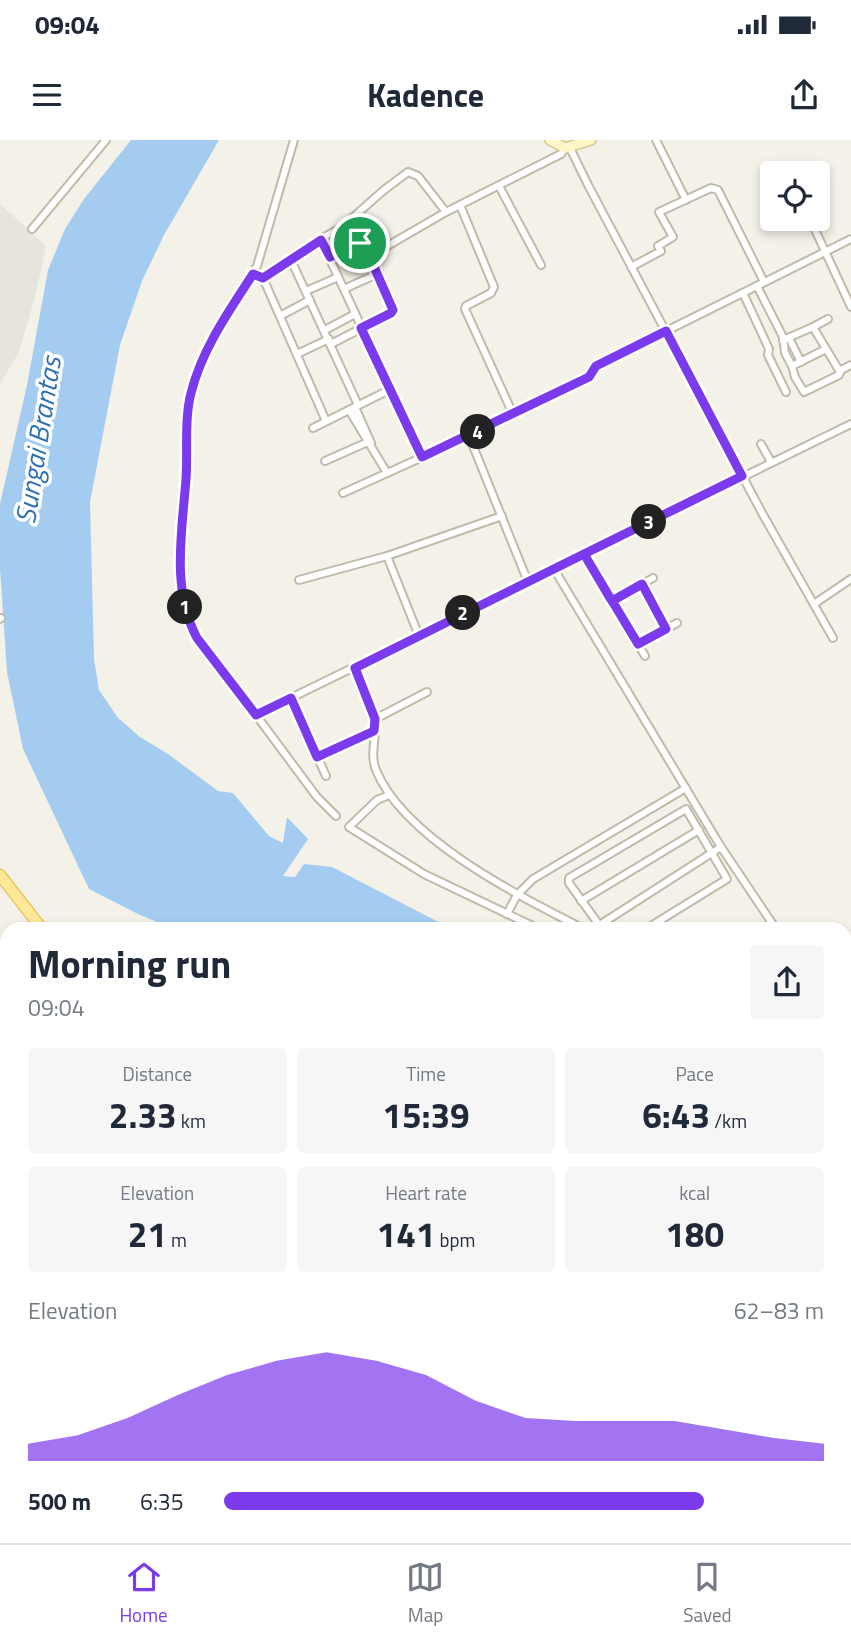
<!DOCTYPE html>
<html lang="en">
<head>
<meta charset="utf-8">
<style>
  :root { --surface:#fff; --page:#f6f6f7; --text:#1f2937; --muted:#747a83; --line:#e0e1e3; --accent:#7c3aed }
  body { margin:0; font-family:"Titillium Web",sans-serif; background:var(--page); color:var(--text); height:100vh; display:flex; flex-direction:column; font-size:26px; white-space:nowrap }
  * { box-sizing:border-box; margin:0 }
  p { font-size:23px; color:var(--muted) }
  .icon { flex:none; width:38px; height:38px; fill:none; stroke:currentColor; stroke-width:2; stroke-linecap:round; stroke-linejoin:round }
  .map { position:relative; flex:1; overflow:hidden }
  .side { position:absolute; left:0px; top:782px; width:852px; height:621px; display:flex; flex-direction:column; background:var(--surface); border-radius:21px 21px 0 0; box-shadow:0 4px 10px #0003 }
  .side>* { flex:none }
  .tools { position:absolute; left:760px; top:21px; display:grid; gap:14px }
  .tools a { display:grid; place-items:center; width:70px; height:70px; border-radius:7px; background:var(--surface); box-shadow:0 4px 10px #0003; font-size:35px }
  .pin { position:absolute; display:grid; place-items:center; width:60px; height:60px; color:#fff; margin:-30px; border:4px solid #fff; border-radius:50%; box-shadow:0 2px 7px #0007 }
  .km { position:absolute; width:35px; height:35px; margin:-18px; border-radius:50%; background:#222; color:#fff; font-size:19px; line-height:35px; text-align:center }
  .round { display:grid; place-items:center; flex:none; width:74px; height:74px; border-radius:7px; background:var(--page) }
  .summary { display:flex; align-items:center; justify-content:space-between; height:119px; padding:0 28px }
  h1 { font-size:38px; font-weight:700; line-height:52px }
  .stats { display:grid; grid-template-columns:repeat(3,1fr); gap:10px; height:119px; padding:7px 28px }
  .stats div { display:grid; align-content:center; border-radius:7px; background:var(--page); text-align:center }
  .stats b { font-size:35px; font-weight:700 }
  .stats small { font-size:19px; font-weight:400 }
  .stats p { font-size:19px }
  .chart { height:196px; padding:14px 28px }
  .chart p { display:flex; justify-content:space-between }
  .chart svg { width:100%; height:126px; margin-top:7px; fill:var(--accent); opacity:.7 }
  ul { padding:0 28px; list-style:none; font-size:23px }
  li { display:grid; grid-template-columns:112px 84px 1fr; align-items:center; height:52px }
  li i { height:18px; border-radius:9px; background:var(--accent) }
  .status { display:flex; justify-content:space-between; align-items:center; height:49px; padding:0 35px; background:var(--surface); direction:ltr }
  .status svg { height:19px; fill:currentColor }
  header { display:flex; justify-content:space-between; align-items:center; height:91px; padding:0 28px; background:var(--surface); font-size:32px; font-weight:700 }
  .tab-bar { display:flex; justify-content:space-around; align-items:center; height:98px; border-top:2px solid var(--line); background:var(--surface); font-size:19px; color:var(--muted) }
  .tab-bar a { display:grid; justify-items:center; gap:4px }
  .tab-bar .selected { color:var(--accent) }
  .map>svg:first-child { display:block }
  .industrial { fill:#e7e3dd }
  .water { fill:#a4ccf1 }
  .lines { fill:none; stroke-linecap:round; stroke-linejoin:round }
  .stream { stroke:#a4ccf1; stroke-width:2 }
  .river { stroke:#a4ccf1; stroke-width:12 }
  .street-casing { stroke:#c0baab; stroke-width:10 }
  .secondary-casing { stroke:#d5c998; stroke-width:12 }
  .primary-casing { stroke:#e5c865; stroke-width:13 }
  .highway-casing { stroke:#dfae38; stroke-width:14 }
  .street { stroke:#fff; stroke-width:6 }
  .secondary { stroke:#fff6c8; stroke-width:9 }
  .primary { stroke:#ffe997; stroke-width:10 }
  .highway { stroke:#ffd869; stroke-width:10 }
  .route-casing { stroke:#fff; stroke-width:14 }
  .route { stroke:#7c3aed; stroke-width:9 }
  .labels { text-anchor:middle; stroke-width:7; stroke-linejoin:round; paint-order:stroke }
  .water-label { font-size:28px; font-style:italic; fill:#2e72b5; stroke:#fff }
</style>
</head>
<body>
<div class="status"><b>09:04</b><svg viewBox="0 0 49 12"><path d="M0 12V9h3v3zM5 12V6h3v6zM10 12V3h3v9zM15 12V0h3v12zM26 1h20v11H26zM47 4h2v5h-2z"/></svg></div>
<header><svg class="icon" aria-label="menu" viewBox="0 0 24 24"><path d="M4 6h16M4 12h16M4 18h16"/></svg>Kadence<svg class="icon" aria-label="share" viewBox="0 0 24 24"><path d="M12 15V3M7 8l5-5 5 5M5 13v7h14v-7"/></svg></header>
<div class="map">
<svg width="851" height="1403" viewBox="0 0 851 1403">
  <rect width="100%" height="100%" fill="#f4f1e8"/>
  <path class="industrial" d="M0 64 46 106 36 153 19 212 0 244Z"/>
  <g class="water">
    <path d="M131 0H219L164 95 142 141 120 205 90 362 94 519 99 550 118 578 140 597 168 614 218 651 233 653 269 696 283 703 287 677 308 699 283 736 295 737 304 724 332 727 452 789H174L138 774 89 749 23 609 7 532 0 428V364L27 245 48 130 65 89 84 59Z"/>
    <path d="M845 934 851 937 850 1159 845 1158Z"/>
  </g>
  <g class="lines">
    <path class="stream" d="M0 849 7 861"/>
    <path class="river" d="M481 1396 485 1403"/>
    <g class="street-casing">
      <g id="street">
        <path d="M294 0 257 126 219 187 199 228 190 255 186 342 181 376 182 457 197 498 256 575 851 284"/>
        <path d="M656 0 686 60"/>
        <path d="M570 8 588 45 762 373 833 498"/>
        <path d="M789 29 791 33"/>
        <path d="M499 46 541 125"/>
        <path d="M460 65 494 147 491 153 466 166 465 169 513 274"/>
        <path d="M810 79 851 167"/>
        <path d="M32 89 106 0"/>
        <path d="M321 100 422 317"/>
        <path d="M370 116 446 72"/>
        <path d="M330 117 363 103 393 172 331 204"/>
        <path d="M291 120 358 265"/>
        <path d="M631 127 661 111 658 106 673 97 659 72 711 48 718 50 764 142"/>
        <path d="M253 134 263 138 326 281"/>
        <path d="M263 138 326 96 342 87 384 50 408 32 418 36 446 72 561 14 565 8"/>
        <path d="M757 146 783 197 785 213 792 226"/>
        <path d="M344 149 377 134"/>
        <path d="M306 151 338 137"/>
        <path d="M743 153 769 209 768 215 786 252"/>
        <path d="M280 176 310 160"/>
        <path d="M813 187 828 179"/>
        <path d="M325 190 355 174"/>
        <path d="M789 198 801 222"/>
        <path d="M783 200 813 187 840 232 839 235 804 252 795 237 792 226 826 209"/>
        <path d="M297 214 329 199"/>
        <path d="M839 231 851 225"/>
        <path d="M355 267 371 303"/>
        <path d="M349 270 387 333"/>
        <path d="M313 288 389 250"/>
        <path d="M469 296 528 442"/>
        <path d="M761 304 771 322"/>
        <path d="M325 321 370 301"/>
        <path d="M343 353 469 296 589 237 596 226 851 99"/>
        <path d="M584 414 612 461"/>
        <path d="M387 416 502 376"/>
        <path d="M554 429 721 707 776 789"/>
        <path d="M653 438 612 461 638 504 677 483"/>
        <path d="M299 440 387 416 419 496"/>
        <path d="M642 444 665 489"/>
        <path d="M814 464 851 439"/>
        <path d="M0 479 1 478"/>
        <path d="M638 504 645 516"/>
        <path d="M355 528C361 544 371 561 374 578 378 595 369 613 376 630 404 699 521 757 584 789"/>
        <path d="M291 558 326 636"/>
        <path d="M256 575 317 657 336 676"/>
        <path d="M375 579 427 552"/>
        <path d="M317 617 374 591"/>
        <path d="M389 655 377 660 349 687 424 734 539 789"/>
        <path d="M581 761 699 690"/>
        <path d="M507 774 517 755 533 739 686 648"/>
        <path d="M598 786 721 707"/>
        <path d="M602 789 569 743V738L686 669 727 739 646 789"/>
        <path d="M845 810 851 807"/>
        <path d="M845 863 851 864"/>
        <path d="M0 999 7 1015"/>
        <path d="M7 1028 3 1033 7 1043"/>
        <path d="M845 1200 851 1202"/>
        <path d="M845 1239 851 1245"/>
        <path d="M845 1284 851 1294"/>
        <path d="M0 1297 7 1317"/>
        <path d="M845 1312 851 1309"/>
        <path d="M0 1331 7 1329"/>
        <path d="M0 1361 7 1357"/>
        <path d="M34 1396 36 1403"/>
        <path d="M391 1396 393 1403"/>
        <path d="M667 1396 670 1403"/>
        <path d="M368 1403 381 1396"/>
        <path d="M741 1403 746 1396"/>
      </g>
    </g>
    <g class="secondary-casing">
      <g id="secondary">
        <path d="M550 0 565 8 591 0"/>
        <path d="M0 1173 7 1170"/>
        <path d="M245 1396 248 1403"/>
      </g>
    </g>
    <g class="primary-casing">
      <path id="primary" d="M0 735 42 789"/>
    </g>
    <g class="highway-casing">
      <g id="highway">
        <path d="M845 1153 851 1142"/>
        <path d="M805 1396 819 1403"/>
      </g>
    </g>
    <use href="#street" class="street"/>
    <use href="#secondary" class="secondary"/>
    <use href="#primary" class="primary"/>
    <use href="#highway" class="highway"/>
  </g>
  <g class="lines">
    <g class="route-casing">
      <path id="route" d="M360 103 330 117 321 100 263 138 253 134C229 171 202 209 191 253 184 280 188 312 186 339 182 392 171 449 197 498L256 575 291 558 317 617 374 591 375 579 355 528 584 414 612 461 614 464 638 504 666 489 642 444 612 461 610 458 584 414 742 336 666 191 596 226 589 237 422 317 361 188 391 173 393 170 364 104 360 103"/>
    </g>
    <use href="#route" class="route"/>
  </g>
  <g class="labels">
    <g class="water-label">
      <text transform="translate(38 300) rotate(-81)" y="10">Sungai Brantas</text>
    </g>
  </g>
</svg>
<div class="tools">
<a><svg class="icon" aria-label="locate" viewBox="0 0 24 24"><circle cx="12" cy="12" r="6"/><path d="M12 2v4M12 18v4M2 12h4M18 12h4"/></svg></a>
</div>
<div class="pin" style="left:360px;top:103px;background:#1e9e55"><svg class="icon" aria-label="arrive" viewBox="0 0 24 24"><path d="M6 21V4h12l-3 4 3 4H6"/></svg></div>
<b class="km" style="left:185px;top:467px">1</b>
<b class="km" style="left:463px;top:473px">2</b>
<b class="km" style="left:649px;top:382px">3</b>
<b class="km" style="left:478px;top:292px">4</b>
<section class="side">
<div class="summary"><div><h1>Morning run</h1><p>09:04</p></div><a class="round"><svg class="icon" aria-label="share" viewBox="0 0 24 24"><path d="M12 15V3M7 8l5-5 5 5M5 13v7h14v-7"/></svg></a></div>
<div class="stats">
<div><p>Distance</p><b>2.33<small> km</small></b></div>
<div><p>Time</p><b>15:39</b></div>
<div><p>Pace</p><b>6:43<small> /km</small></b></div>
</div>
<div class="stats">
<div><p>Elevation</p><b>21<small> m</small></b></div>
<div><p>Heart rate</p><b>141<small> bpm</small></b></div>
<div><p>kcal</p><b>180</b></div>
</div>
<div class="chart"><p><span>Elevation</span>62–83 m</p>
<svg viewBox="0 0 160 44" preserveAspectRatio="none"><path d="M0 44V38L10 35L20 29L30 21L40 14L50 9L60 6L70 9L80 14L90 23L100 29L110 30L120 30L130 30L140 33L150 36L160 38V44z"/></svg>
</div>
<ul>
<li><b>500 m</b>6:35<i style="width:80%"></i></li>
</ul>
</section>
</div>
<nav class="tab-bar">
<a class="selected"><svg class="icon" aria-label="home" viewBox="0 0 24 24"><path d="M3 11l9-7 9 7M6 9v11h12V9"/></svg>Home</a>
<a><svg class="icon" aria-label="map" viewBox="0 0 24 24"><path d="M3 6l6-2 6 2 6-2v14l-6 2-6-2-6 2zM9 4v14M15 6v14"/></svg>Map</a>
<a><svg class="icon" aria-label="saved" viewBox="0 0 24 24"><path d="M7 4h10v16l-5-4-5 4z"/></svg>Saved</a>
</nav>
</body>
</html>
